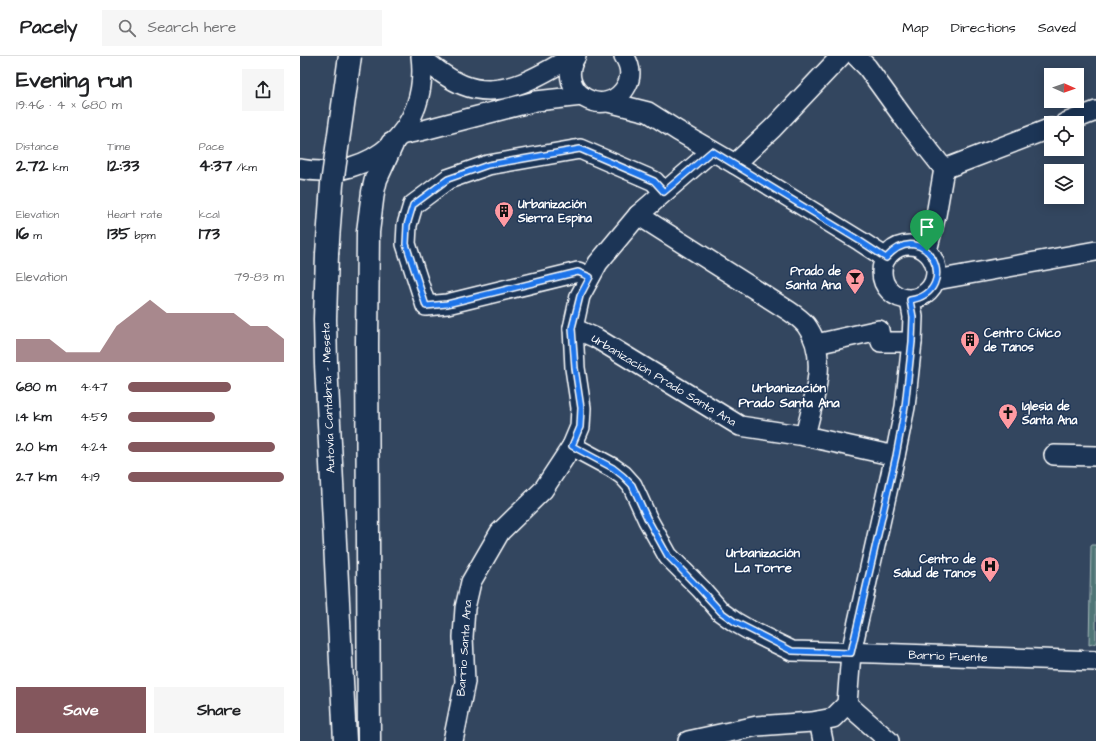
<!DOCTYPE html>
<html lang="en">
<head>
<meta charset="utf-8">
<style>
  :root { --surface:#fff; --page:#f6f6f6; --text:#202124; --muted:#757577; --line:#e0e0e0; --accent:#84575d }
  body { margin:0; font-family:"Architects Daughter",sans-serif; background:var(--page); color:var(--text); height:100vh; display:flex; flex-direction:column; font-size:15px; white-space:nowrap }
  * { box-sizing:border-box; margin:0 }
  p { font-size:13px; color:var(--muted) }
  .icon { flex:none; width:22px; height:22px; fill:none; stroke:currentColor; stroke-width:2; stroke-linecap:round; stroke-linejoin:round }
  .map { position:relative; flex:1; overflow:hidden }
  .side { display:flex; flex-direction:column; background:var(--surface); width:300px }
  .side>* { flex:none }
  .needle { width:26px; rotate:92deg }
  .buttons { position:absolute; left:744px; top:12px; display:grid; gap:8px }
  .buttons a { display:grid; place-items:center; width:40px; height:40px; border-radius:0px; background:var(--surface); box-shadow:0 2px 10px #0003; font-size:20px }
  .pin { position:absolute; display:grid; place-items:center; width:34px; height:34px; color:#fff; margin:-41px -17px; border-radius:50% 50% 50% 0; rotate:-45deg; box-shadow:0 0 4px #0007 }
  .pin .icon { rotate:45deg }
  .round { display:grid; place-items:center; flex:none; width:42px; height:42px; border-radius:0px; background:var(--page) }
  .headline { display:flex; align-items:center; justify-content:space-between; height:68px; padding:0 16px }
  h1 { font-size:22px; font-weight:800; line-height:30px }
  .figures { display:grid; grid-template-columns:repeat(3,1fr); gap:6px; height:68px; padding:4px 16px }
  .figures div { display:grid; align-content:center }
  .figures b { font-size:17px; font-weight:800 }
  .figures small { font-size:11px; font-weight:400 }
  .figures p { font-size:11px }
  .chart { height:112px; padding:8px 16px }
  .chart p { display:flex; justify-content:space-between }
  .chart svg { width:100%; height:72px; margin-top:4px; fill:var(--accent); opacity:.7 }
  .button { display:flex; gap:8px; margin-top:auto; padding:8px 16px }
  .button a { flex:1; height:46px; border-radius:0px; background:var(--accent); color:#fff; font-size:16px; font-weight:800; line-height:46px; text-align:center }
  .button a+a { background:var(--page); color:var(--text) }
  ul { padding:0 16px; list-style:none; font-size:13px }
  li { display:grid; grid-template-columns:64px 48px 1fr; align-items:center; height:30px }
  li i { height:10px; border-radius:5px; background:var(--accent) }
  header { display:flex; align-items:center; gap:24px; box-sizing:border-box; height:56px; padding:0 20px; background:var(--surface); border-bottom:1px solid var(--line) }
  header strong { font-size:19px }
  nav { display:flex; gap:22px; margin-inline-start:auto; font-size:14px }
  .search { width:280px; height:36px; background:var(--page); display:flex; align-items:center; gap:10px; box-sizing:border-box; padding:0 14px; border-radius:0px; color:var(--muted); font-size:15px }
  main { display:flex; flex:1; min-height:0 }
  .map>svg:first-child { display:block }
  .green { fill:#4f7476; stroke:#a7baba }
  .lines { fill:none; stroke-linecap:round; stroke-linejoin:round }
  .minor-casing { stroke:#fff; stroke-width:22 }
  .highway-casing { stroke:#fff; stroke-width:25 }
  .minor { stroke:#1d3557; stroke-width:19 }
  .highway { stroke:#1d3557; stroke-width:22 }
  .highway-bridge-casing { stroke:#fff; stroke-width:25; stroke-linecap:butt }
  .highway-bridge { stroke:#1d3557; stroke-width:22 }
  .route-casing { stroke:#fff; stroke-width:8 }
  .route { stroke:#1a73e8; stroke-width:5 }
  .labels { text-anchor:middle; stroke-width:3; stroke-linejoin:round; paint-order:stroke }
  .poi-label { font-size:12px; font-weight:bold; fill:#fff; stroke:#1d3557; text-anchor:start }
  .street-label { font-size:12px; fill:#fff; stroke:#1d3557 }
  .neighbourhood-label { font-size:13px; font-weight:bold; fill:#fff; stroke:#1d3557 }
</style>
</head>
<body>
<header>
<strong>Pacely</strong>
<div class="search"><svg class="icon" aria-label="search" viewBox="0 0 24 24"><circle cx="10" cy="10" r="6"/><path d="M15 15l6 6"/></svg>Search here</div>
<nav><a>Map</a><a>Directions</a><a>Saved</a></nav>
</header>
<main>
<section class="side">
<div class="headline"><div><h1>Evening run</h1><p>19:46 · 4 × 680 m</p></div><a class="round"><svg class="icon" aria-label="share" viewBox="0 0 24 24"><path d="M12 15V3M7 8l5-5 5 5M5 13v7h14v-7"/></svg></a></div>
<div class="figures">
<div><p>Distance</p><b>2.72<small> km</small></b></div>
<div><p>Time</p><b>12:33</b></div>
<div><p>Pace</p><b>4:37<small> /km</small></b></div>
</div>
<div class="figures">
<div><p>Elevation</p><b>16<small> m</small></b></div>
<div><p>Heart rate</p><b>135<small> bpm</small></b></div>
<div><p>kcal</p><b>173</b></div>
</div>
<div class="chart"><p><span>Elevation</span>79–83 m</p>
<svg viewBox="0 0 160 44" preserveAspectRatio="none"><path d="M0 44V30L10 30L20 30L30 38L40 38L50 38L60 22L70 14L80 6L90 14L100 14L110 14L120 14L130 14L140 22L150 22L160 30V44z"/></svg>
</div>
<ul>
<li><b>680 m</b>4:47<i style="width:66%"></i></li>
<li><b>1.4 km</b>4:59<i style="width:56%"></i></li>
<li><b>2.0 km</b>4:24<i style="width:94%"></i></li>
<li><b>2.7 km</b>4:19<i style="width:100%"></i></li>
</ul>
<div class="button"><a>Save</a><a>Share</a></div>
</section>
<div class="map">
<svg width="796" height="685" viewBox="0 0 796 685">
  <rect width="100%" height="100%" fill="#33465f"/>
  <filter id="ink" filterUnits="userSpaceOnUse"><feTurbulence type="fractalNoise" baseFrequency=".025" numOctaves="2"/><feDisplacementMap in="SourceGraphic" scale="8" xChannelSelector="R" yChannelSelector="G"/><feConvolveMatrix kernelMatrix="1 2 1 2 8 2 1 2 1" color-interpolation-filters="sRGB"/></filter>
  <g filter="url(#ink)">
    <path class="green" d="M791 489H796V587L789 589Z"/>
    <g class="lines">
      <g class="minor-casing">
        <g id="minor">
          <path d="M276 0C253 36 307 67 327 29 332 19 330 9 324 0"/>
          <path d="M556 0 567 11 606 65 644 113"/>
          <path d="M122 2C134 12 148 23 163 29 202 45 241 19 273 0"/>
          <path d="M308 46 348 56 378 75 435 108 560 185 586 202"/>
          <path d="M765 67 796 55"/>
          <path d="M100 79 120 75 236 45 282 40"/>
          <path d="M412 95 338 159 298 207 280 240 273 272 275 312 281 352 280 371 272 390 313 412 323 419 332 429 348 464 368 500 401 533 421 556 435 566 449 574 492 595 574 597 796 605"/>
          <path d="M435 108 473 72 541 0"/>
          <path d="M0 113C72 126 130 73 121 0"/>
          <path d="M644 113 751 72"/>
          <path d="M338 159 489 255C495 259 501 263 506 269 530 301 513 344 505 380"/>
          <circle cx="609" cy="216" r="27"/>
          <path d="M627 195 636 159 644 113"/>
          <path d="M290 221 278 216 147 248 126 250 106 188 107 169 113 149 148 123 188 109 280 93 354 125 364 136"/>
          <path d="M636 224 796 195"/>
          <path d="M273 272 296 282 440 370 505 380 595 400"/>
          <path d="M516 288 579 274 581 286H612"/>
          <path d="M754 399 796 400"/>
          <path d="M547 648 589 685"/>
          <path d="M519 665 523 685"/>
          <path d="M153 685 165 626 163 581 165 552 171 526 200 476 243 434 272 390"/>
          <path d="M388 685 457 670 512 666 533 662 547 648 551 597 595 400 605 351 612 286 613 261 610 244"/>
        </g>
      </g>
      <g class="highway-casing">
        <g id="highway">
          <path d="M27 198 25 263 26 308 45 685"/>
          <path d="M69 685 67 288 68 176 73 136 76 123 92 88"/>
        </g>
      </g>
      <use href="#minor" class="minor"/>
      <use href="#highway" class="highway"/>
      <g class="highway-bridge-casing">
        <path id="highway-bridge" d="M27 198 32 128 50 0"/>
      </g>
      <use href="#highway-bridge" class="highway-bridge"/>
    </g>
  </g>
  <g class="lines" filter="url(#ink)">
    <g class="route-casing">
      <path id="route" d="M280 93 354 125 364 136 412 95 560 185 586 202C625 158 664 235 610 244L613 261 612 286 605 351 596 400 551 597 492 595 435 566 421 556 400 533 368 500 348 464 332 429 323 420 313 412 272 390 280 371 281 352 275 312 272 272 280 240 290 221 278 216 147 248 126 250 106 188 107 169 113 149 148 123 188 109Z"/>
    </g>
    <use href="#route" class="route"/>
  </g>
  <defs>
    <g id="building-pin" transform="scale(1)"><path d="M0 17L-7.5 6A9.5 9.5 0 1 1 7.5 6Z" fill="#ff9aa2" stroke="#1d3557"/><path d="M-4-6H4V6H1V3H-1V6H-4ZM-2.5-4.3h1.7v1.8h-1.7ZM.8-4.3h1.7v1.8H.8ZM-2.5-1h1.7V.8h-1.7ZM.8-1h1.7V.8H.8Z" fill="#111"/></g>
    <g id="bar-pin" transform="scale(1)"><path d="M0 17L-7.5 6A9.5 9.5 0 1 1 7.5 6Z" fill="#ff9aa2" stroke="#1d3557"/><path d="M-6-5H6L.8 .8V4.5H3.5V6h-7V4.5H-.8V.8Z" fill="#111"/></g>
    <g id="church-pin" transform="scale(1)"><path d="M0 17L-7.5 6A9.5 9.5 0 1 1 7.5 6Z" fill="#ff9aa2" stroke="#1d3557"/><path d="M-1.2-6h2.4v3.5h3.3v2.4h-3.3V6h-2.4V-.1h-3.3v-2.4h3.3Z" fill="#111"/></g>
    <g id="hospital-pin" transform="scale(1)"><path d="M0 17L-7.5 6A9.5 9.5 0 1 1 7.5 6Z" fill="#ff9aa2" stroke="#1d3557"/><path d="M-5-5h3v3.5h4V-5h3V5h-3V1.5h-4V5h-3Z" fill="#111"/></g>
  </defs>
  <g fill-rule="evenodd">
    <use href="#building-pin" x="204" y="155"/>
    <use href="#bar-pin" x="555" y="222"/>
    <use href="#building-pin" x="670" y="284"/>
    <use href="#church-pin" x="708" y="357"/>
    <use href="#hospital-pin" x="690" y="510"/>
  </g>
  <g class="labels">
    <g class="poi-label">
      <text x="218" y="152">Urbanización<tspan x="218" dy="14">Sierra Espina</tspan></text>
      <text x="541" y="219" text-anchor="end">Prado de<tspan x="541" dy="14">Santa Ana</tspan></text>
      <text x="684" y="281">Centro Cívico<tspan x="684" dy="14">de Tanos</tspan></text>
      <text x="722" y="354">Iglesia de<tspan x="722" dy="14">Santa Ana</tspan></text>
      <text x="676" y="507" text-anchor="end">Centro de<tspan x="676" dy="14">Salud de Tanos</tspan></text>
    </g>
    <g class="street-label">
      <text transform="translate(364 324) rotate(31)" y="4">Urbanización Prado Santa Ana</text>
      <text transform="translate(28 342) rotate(-92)" y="4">Autovía Cantabria - Meseta</text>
      <text transform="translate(164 592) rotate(-86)" y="4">Barrio Santa Ana</text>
      <text transform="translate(648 600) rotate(2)" y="4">Barrio Fuente</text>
    </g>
    <g class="neighbourhood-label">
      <text x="489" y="336">Urbanización<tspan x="489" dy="15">Prado Santa Ana</tspan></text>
      <text x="463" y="501">Urbanización<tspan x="463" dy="15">La Torre</tspan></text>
    </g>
  </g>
</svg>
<div class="buttons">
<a><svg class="needle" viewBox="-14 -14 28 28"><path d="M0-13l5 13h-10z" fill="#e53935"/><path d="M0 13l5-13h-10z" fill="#757577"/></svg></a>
<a><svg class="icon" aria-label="locate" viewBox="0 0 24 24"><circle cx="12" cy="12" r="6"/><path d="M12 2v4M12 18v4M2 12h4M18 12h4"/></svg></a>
<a><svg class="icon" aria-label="layers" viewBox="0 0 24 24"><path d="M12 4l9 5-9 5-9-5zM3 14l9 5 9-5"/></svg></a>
</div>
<div class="pin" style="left:627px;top:195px;background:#1e9e55"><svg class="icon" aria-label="arrive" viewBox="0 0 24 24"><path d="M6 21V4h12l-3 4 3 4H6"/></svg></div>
</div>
</main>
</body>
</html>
